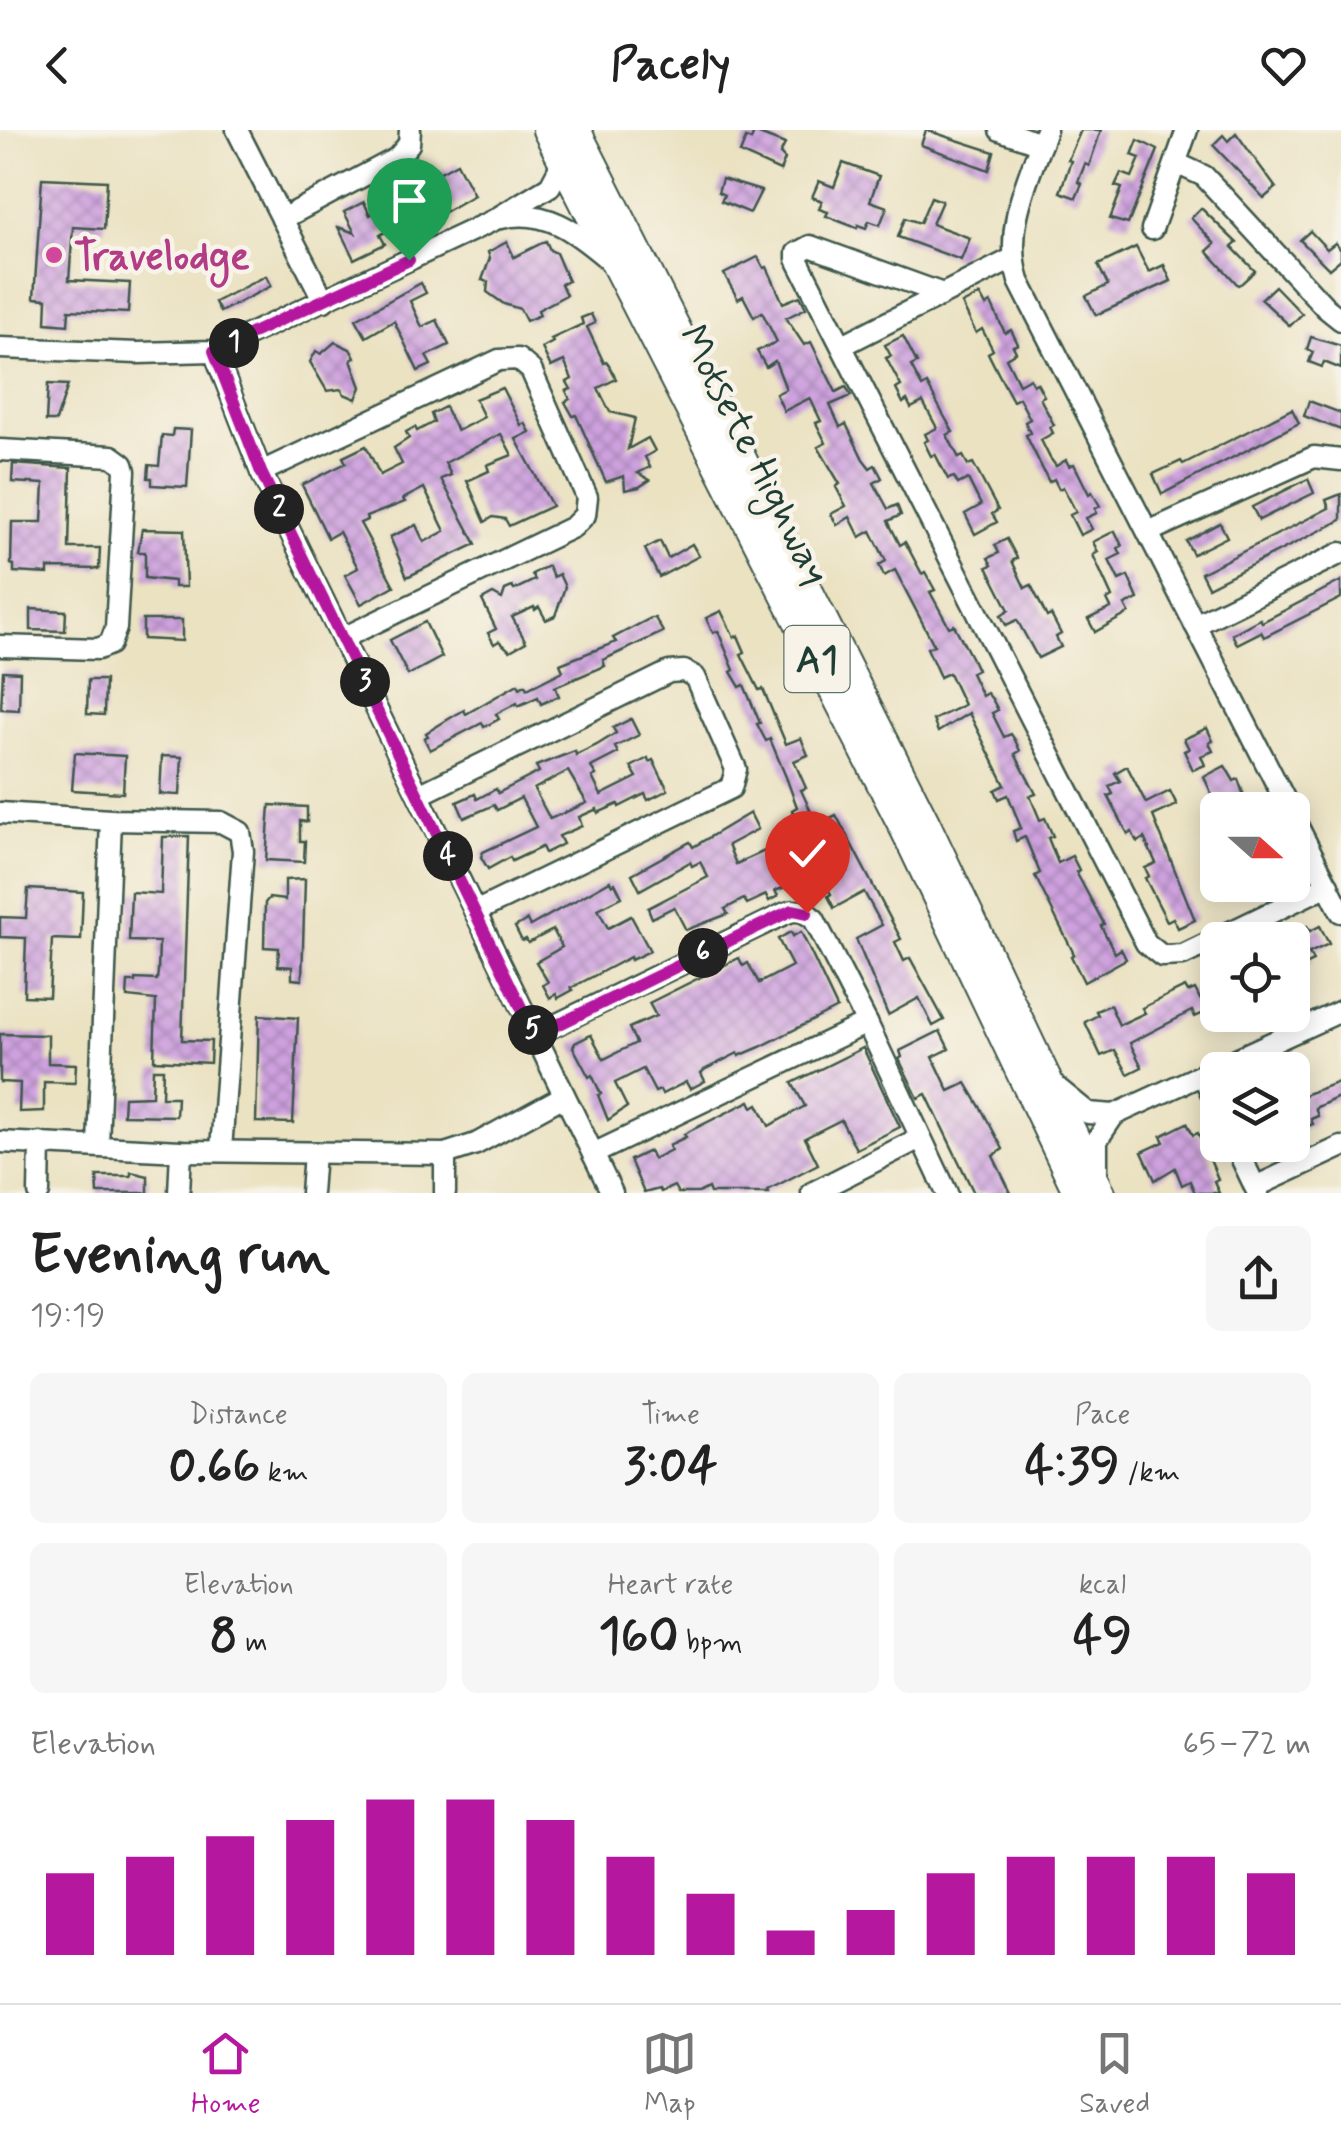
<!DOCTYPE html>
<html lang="en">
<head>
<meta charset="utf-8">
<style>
  :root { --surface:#fff; --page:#f6f6f6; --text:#222; --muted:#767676; --line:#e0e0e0; --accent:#b5179e }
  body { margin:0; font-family:Mynerve,sans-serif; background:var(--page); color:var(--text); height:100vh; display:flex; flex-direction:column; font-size:38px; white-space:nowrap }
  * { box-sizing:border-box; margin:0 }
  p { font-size:32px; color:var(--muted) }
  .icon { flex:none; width:55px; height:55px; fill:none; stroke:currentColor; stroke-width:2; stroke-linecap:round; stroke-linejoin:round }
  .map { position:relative; height:1063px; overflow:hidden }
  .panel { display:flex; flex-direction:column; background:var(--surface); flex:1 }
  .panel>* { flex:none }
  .needle { width:65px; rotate:111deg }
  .fabs { position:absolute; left:1200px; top:662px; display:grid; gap:20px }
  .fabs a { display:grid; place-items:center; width:110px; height:110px; border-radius:15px; background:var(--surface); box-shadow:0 5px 25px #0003; font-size:50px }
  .pin { position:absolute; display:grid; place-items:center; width:85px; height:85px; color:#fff; margin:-102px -42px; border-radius:50% 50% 50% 0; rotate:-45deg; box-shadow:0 0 10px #0007 }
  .pin .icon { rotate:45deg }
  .km { position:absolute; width:50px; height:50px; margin:-25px; border-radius:50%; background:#222; color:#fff; font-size:28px; line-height:50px; text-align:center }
  .round { display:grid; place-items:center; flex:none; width:105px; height:105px; border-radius:15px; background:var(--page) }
  .summary { display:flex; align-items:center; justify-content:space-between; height:170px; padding:0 30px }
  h1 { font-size:55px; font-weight:700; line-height:75px }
  .figures { display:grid; grid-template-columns:repeat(3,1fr); gap:15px; height:170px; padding:10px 30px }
  .figures div { display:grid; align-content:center; border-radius:15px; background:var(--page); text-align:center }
  .figures b { font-size:50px; font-weight:700 }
  .figures small { font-size:28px; font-weight:400 }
  .figures p { font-size:28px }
  .chart { height:280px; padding:20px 30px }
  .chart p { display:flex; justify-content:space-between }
  .chart svg { width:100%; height:180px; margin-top:10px; stroke:var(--accent); stroke-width:6 }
  header { display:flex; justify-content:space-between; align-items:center; height:130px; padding:0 30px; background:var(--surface); font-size:45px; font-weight:700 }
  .dock { display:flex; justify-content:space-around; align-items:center; height:140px; border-top:2px solid var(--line); background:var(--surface); font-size:28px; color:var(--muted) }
  .dock a { display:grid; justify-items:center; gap:5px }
  .dock .active { color:var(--accent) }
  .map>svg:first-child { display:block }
  .building { fill:url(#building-cross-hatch); fill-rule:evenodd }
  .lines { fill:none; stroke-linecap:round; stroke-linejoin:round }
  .minor-casing { stroke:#3e5649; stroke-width:25 }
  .highway-casing { stroke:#3e5649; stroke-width:32 }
  .minor { stroke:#fff; stroke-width:20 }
  .highway { stroke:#fff; stroke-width:28 }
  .route-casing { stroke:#fff; stroke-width:20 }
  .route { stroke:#b5179e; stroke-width:12 }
  .hotel-dot { fill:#d1479c; stroke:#f7f3e8; stroke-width:4 }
  .labels { text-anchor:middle; stroke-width:9; stroke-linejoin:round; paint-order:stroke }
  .shield { fill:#f7f3e8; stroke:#60746a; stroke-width:2.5 }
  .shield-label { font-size:38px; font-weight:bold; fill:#1f3d34 }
  .hotel-label { font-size:40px; font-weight:bold; fill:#b23c85; stroke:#f7f3e8; text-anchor:start }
  .street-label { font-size:40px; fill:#1f3d34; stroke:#f7f3e8 }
</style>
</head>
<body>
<header><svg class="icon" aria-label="back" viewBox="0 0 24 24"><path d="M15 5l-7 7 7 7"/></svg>Pacely<svg class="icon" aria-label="heart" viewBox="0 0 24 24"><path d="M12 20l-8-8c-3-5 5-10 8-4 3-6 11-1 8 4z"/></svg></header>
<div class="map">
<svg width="1341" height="1063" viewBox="0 0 1341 1063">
  <defs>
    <pattern id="building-cross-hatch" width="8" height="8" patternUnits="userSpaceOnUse" patternTransform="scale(2.5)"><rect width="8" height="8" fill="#cfa2df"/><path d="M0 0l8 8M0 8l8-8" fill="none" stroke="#a785b6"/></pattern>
  </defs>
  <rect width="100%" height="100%" fill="#f7f3e8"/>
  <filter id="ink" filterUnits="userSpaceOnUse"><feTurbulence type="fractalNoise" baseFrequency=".01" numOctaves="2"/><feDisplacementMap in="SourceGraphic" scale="20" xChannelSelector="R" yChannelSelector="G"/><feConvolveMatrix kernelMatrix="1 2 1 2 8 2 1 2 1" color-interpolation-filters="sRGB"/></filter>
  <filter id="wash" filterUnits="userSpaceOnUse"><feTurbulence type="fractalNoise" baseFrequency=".0048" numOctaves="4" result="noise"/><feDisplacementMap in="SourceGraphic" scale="40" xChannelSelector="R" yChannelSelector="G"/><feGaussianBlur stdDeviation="2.25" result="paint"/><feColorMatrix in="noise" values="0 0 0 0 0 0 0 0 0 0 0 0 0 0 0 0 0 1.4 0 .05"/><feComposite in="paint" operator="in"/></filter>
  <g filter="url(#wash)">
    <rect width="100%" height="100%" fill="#ebe2c2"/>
    <g id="blocks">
      <g class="building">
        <path d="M926 0 994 22 989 40 921 15Z"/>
        <path d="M1081 0H1101L1089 36 1085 34 1078 52 1082 54 1076 68 1060 62 1071 31 1068 30Z"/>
        <path d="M754 2 785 14 780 24 785 29 780 41 740 23 746 8 751 10Z"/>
        <path d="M1236 3 1276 58 1264 68 1213 15 1223 5 1228 11Z"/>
        <path d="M1138 10 1158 20 1128 94 1110 89 1122 58 1115 56 1121 43 1132 47 1140 28 1132 25Z"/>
        <path d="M457 33 474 65 439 85 415 42 427 35 433 46Z"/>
        <path d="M843 33 879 46 870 71 887 77 880 95 869 91 866 98 858 95 857 98 826 86 828 82 819 79 822 71 812 67 819 51 834 57Z"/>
        <path d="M42 48 107 51 104 99 73 97 69 150 130 153 128 183 69 180 68 195 46 193 47 169 34 168Z"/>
        <path d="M722 49 761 61 750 83 721 71 724 65 718 62Z"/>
        <path d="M931 67 942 71 932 94 970 108 961 130 898 107 905 88 920 93Z"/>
        <path d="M364 72 370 85 392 73 403 92 380 105 385 114 354 129 338 97 355 103 344 82Z"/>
        <path d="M1201 78 1237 113 1232 117 1255 141 1242 153 1238 155 1207 121 1215 114 1191 88Z"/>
        <path d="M1310 101 1327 119 1335 113 1341 120V129L1329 139 1300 110Z"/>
        <path d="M546 111 550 120 556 123 568 151 561 154 566 165 538 180 540 185 526 191 520 179 504 174 487 162 488 152 482 150 490 128 488 122 507 112 514 127Z"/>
        <path d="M1136 117 1149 142 1164 135 1171 151 1096 185 1086 166 1108 155 1098 135Z"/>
        <path d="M758 127 764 138 767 137 783 173 800 166 806 178 786 188 804 215 811 212 836 262 846 257 851 266 830 275 840 297 846 294 863 329 870 338 875 335 882 348 874 353 888 379 897 375 901 385 888 391 900 415 905 412 922 444 925 442 935 460 930 462 949 497 954 495 971 527 977 540 971 543 982 566 987 563 992 569 998 580 992 583 1004 607 1011 604 1015 610 1020 621 1015 624 1036 664 1030 666 1040 690 1045 688 1053 706 1048 708 1058 733 1072 726 1079 740 1076 742 1104 794 1101 796 1115 823 1121 819 1126 829 1084 852 1071 826 1074 824 1035 746 1040 743 1025 707 1016 711 1013 701 1021 698 1008 665 999 669 995 660 1005 655 969 583 938 602 933 590 964 575 949 543 940 547 927 518 934 515 895 440 884 446 879 435 886 431 871 401 860 407 850 387 837 395 831 384 846 376 836 357 840 354 818 317 826 313 816 293 821 291 810 268 784 281 776 264 786 259 775 231 766 237 757 221 777 212 762 182 754 187 743 166 738 169 724 144Z"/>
        <path d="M266 146 271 156 220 182 215 172Z"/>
        <path d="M421 153 426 163 410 171 422 197 437 190 449 215 426 226 431 235 418 241 394 191 366 207 356 189Z"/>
        <path d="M1275 156 1302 184 1290 196 1261 169Z"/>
        <path d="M980 165 986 176 991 173 1005 203 1011 200 1018 214 1013 216 1016 222 1006 228 1019 254 1030 248 1033 255 1037 253 1044 266 1040 268 1054 295 1050 297 1053 303 1041 310 1050 328 1056 336 1066 330 1069 336 1074 334 1089 364 1092 362 1100 376 1095 379 1097 383 1086 388 1092 399 1080 405 1070 385 1076 382 1063 357 1059 359 1054 349 1049 352 1026 305 1030 303 1025 292 1030 289 1019 268 1013 271 998 243 988 223 993 220 982 199 976 203 962 174Z"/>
        <path d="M591 184 595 193 587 197 604 233 607 232 616 249 598 258 610 282 635 288 628 319 648 308 655 321 645 327 650 337 638 343 650 350 639 357 625 360 624 346 606 352 576 285 573 286 565 272 570 269 566 261 571 259 567 252 572 249 564 231 551 237 542 218 553 212 551 209 583 194 581 188Z"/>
        <path d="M903 206 917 233 911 236 922 257 927 254 943 284 953 302 947 305 959 328 963 326 968 335 973 333 998 380 992 384 997 392 975 404 965 384 981 375 968 349 958 354 954 347 948 349 935 324 931 326 924 312 928 310 925 304 937 298 923 272 911 278 907 270 903 273 896 259 901 256 886 228 891 226 885 215Z"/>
        <path d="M1311 207 1341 216V239L1324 232 1322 237 1309 232 1313 222 1307 219Z"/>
        <path d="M335 212 350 219 355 228 351 230 361 257 356 269 344 264 341 259 327 261 310 232 316 221 321 224Z"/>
        <path d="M48 254 68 255 56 291H46Z"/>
        <path d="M502 258 521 295 525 293 530 302 516 309 552 376 509 396 505 389 493 387 485 392 467 351 489 341 487 335 512 325 501 304 445 333 451 345 441 349 476 414 407 447 390 407 416 395 424 412 445 401 424 358 403 369 405 372 366 387 367 390 360 393 394 456 361 474 345 445 358 438 339 402 328 408 302 355 346 333 343 327 366 316 380 345 402 334 394 318 409 308 406 302 415 297 417 301 434 292 431 284 445 277 457 301 484 287 475 269Z"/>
        <path d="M1309 271 1341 283V300L1304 286Z"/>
        <path d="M1292 279 1299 293 1162 364 1153 344 1181 331 1183 334Z"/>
        <path d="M173 299 191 300 187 357 152 355V348H148L149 335 159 336 162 305 172 306Z"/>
        <path d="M13 334 71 338 69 418H100L99 439 48 438V444L14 442V435L11 434 12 392H42L44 354 12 352Z"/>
        <path d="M1308 349 1314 363 1259 390 1252 377Z"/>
        <path d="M1341 364V390L1208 457 1201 443 1329 378 1326 370Z"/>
        <path d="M1220 393 1227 407 1193 424 1186 411Z"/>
        <path d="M142 399 184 400 186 457H174V451L145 448V422H138Z"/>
        <path d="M1115 401 1122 416 1118 418 1121 424 1109 430 1119 450 1128 446 1138 469 1125 475 1129 483 1095 502 1088 489 1111 478 1107 470 1112 467 1093 425 1098 422 1093 412Z"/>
        <path d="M1007 409 1017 428 1012 431 1025 458 1031 455 1047 487 1051 485 1061 504 1056 507 1061 517 1038 528 1017 490 1006 495 1001 485 1009 480 987 437 992 435 988 428 999 423 995 415Z"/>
        <path d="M660 411 668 428 692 414 699 426 659 447 645 419Z"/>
        <path d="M548 436 553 447 559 444 565 457 555 486 546 490 539 477 535 480 534 477 512 487 526 512 510 521 499 511 494 514 488 503 496 499 482 470 493 464 502 469 505 460 512 457 514 460 535 450 532 444Z"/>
        <path d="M1341 451V468L1264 507 1261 502 1237 514 1232 504 1260 489 1262 492Z"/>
        <path d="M31 479 66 481 65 501 31 500Z"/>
        <path d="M721 481 734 507 738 506 745 522 741 524 759 560 763 559 786 614 801 608 808 625 794 631 806 658 801 660 817 695 836 685 901 809 895 812 904 831 910 828 944 890 933 896 919 868 888 885 856 809 882 795 864 762 834 778 828 766 831 764 808 723 800 727 791 707 802 702 792 680 797 677 786 647 770 609 766 611 757 594 760 593 744 555 740 557 731 542 734 540 718 501 713 503 706 488Z"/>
        <path d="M651 488H655L663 502 603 530 605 536 555 557 559 566 541 574 538 567 518 576 517 573 496 584 499 589 484 597 482 593 430 620 424 608 428 606 426 603 452 587 464 580 466 584 518 554 520 558 525 555 527 559 563 541 560 534 616 512 613 508Z"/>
        <path d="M143 490H182V511L143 509Z"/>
        <path d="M425 492 442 527 408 545 390 510Z"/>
        <path d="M3 541 20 542 19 580 1 579Z"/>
        <path d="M88 550H105L104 585 87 584Z"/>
        <path d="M631 589 639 605 615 617 618 623 591 637 596 645 592 647 601 665 637 647 631 637 648 628 649 632 653 630 668 660 648 670 645 664 619 677 618 674 598 683 597 679 579 687 582 696 559 706 563 714 545 723 542 717 512 731 510 727 488 739 481 727 483 722 536 697 521 668 497 680 494 675 464 688 457 672 475 664 477 669 496 659 498 663 539 642 536 636 575 621 576 625 597 615 616 603 613 598ZM568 641 587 673 550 689 534 659Z"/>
        <path d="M1207 598 1213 611 1209 613 1213 621 1201 626 1205 635 1193 640 1184 621 1189 619 1184 609Z"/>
        <path d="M75 623 125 626 123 663 72 660Z"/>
        <path d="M162 626 182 627 180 665 160 664Z"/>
        <path d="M1127 636 1146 673 1170 661 1177 675 1153 686 1195 790 1178 798 1173 788 1167 791 1145 748 1149 746 1145 738 1156 733 1144 708 1137 712 1132 702 1128 704 1108 666 1113 664 1109 656 1120 651 1115 643Z"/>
        <path d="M1225 636 1234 651 1238 649 1249 680H1226L1219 665 1213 667 1204 647Z"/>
        <path d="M270 675 307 677V692L300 691V711H305L304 732 266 730Z"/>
        <path d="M750 683 758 699 728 715 736 734 767 720 774 735 780 732 785 743 780 746 785 757 775 761 778 766 769 771 766 765 747 774 744 769 725 779 728 784 686 800 674 777 652 788 648 778 708 747 700 732 692 736 690 732 640 760 632 744 690 712 693 717Z"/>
        <path d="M189 706 182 910 211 911 210 933 154 930 156 870 127 867 128 852H135V849L157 850 158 841 159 812 129 811 131 762 161 764 163 707Z"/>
        <path d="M305 749 302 850 292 849V837L278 836 279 818 264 817 265 773 269 768 285 770V750Z"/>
        <path d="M610 751 612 755 615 753 622 767 598 779 608 798 631 786 650 821 631 830 630 827 571 858 573 860 558 868 556 864 550 868 543 855 548 852 536 832 562 817 553 800 528 813 526 809 522 811 515 797 527 790 530 796Z"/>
        <path d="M28 759 83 762 81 810 52 809 49 867 24 866 26 808 0 807V787L26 788Z"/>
        <path d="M1307 796 1310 801 1320 796 1329 814 1309 823 1313 831 1292 841V803Z"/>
        <path d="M791 802 793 806 801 802 837 878 760 917 739 926 738 923 704 940 701 943 705 951 690 959 686 952 662 964 660 960 655 962 643 939 615 953 627 977 608 990 598 965 601 964 592 945 589 947 573 917 575 913 591 905 604 929 636 913 629 898 656 886 649 873 739 828 743 836 748 833 759 853 792 836 778 809Z"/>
        <path d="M1185 857 1188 862 1195 859 1200 869 1218 861V877L1195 887 1192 881 1130 913 1142 937 1128 944 1115 920 1101 926 1085 892 1098 885 1096 881 1110 875 1119 895 1145 883 1142 878Z"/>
        <path d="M259 885 298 888 293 993 256 992Z"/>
        <path d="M940 901 949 919 933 927 949 961 966 953 982 980 1003 1019 993 1026 1011 1063H974L926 964 918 968 899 929 902 927 900 921Z"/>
        <path d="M0 904 48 905V933L76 934 75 953 44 952V981L19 982 20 953 0 952Z"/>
        <path d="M863 918 900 997 856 1019 841 990 805 1008 818 1034 768 1060 769 1063H710L708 1058 698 1063H678L674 1056 661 1062 659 1059 644 1063 630 1030 649 1021 653 1029 671 1020 669 1015 686 1007 684 1004 750 971 753 977 758 974 769 996 805 976 792 953Z"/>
        <path d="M153 939H163L162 967H177L176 986 123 985 124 967 152 966Z"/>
        <path d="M1341 951V966L1315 978 1318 986 1311 989 1313 994 1299 1000 1292 987V976L1298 973 1296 968Z"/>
        <path d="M1187 993 1193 1005 1198 1003 1206 1020 1218 1049 1214 1051 1219 1063H1195L1190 1051 1182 1055 1175 1038 1155 1050 1142 1022 1164 1012 1161 1006Z"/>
        <path d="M131 1042 148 1046V1063H98L97 1046H131Z"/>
      </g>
    </g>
  </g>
  <g filter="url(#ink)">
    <use href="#blocks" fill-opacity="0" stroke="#3e5649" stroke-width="2.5"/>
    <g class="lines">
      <g class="minor-casing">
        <g id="minor">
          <path d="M237 0 324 171"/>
          <path d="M1000 0 1041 14"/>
          <path d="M1046 0C1028 50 1003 97 1019 151L1290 680"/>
          <path d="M1176 33 1204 46 1326 178 1341 190"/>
          <path d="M501 88C545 77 576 102 608 129"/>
          <path d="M282 89 397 28 409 14 410 0"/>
          <path d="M1152 99 1187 0"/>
          <path d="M940 163 810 116 797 123V129L1146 813 1162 826 1183 825 1328 755"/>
          <path d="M843 215 1012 129"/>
          <path d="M0 218 138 223 214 221 494 90 550 56 559 39V24"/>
          <path d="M214 221 261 342 612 1063"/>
          <path d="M0 320 112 326 123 334 125 341 116 498 110 514 98 519 0 516"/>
          <path d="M261 342 499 230 518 229 531 240 587 367 585 385 573 397 343 508"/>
          <path d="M1148 402 1314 327 1341 330"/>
          <path d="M1195 495 1341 423"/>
          <path d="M419 665 669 542 684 541 695 547 736 639 731 658 475 782"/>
          <path d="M0 683 111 690 221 692 240 702 243 721 221 1020"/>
          <path d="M1292 685 1341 782"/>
          <path d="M535 905 786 783C797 779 804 781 814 789L867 893 947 1063"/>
          <path d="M1203 945 1218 977"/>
          <path d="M1056 957 1088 983 1114 985"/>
          <path d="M0 1012 181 1021 445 1024 476 1014 564 966"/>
          <path d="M98 1015 111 690"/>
          <path d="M1235 1015 1258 1063"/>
          <path d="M593 1024 867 893"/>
          <path d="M1097 1048V1010L1114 985 1341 881"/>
          <path d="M1255 1057 1341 1017"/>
          <path d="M39 1063 40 1013"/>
          <path d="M179 1063 181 1021"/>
          <path d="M311 1063 314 1023"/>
          <path d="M445 1063V1024"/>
          <path d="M812 1063 920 1008"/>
        </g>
      </g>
      <g class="highway-casing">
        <g id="highway">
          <path d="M547 0 906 702 1078 1063"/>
          <path d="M576 0 926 694 1101 1063"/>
        </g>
      </g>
      <use href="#minor" class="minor"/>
      <use href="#highway" class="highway"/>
    </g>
  </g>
  <g class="lines" filter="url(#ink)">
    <g class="route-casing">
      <path id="route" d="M409 130 214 221 261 342 535 906 786 783 793 780 807 783"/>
    </g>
    <use href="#route" class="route"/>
  </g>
  <circle class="hotel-dot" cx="54" cy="125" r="10"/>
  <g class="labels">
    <rect class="shield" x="784.5" y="496" width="65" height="66" rx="8"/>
    <g class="shield-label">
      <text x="817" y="542">A1</text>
    </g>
    <g class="hotel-label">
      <text x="74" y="139">Travelodge</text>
    </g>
    <g class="street-label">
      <text transform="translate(756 324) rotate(63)" y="14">Motsete Highway</text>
    </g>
  </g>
</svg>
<div class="fabs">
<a><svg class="needle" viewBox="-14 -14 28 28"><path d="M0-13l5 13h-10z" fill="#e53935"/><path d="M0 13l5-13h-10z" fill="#767676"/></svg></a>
<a><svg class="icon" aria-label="locate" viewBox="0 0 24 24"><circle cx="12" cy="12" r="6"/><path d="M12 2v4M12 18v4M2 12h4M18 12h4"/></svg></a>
<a><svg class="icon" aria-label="layers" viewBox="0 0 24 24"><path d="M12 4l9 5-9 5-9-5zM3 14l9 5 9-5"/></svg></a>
</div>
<div class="pin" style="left:409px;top:130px;background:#1e9e55"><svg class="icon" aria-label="arrive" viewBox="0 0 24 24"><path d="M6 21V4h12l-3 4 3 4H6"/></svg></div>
<div class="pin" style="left:807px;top:783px;background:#d93025"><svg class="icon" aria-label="check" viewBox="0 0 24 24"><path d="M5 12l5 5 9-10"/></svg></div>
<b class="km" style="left:234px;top:213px">1</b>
<b class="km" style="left:279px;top:379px">2</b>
<b class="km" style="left:365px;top:552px">3</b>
<b class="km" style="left:448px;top:726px">4</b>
<b class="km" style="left:533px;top:900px">5</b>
<b class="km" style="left:703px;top:823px">6</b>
</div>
<section class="panel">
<div class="summary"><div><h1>Evening run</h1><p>19:19</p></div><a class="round"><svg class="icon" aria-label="share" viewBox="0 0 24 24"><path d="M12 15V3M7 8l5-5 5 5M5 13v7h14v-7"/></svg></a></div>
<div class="figures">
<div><p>Distance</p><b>0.66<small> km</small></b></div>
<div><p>Time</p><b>3:04</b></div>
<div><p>Pace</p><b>4:39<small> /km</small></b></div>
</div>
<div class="figures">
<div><p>Elevation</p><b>8<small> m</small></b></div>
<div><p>Heart rate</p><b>160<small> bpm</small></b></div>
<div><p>kcal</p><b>49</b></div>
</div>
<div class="chart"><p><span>Elevation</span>65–72 m</p>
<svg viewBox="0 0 160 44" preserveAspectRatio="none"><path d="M5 44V24M15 44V20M25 44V15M35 44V11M45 44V6M55 44V6M65 44V11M75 44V20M85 44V29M95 44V38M105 44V33M115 44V24M125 44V20M135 44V20M145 44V20M155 44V24"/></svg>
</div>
</section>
<nav class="dock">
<a class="active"><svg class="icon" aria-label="home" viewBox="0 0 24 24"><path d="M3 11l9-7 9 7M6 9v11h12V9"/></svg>Home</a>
<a><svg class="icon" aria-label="map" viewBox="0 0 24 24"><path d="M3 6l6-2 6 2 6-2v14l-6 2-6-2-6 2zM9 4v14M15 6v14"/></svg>Map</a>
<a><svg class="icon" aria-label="saved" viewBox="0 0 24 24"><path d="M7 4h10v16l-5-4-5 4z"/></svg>Saved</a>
</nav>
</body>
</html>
